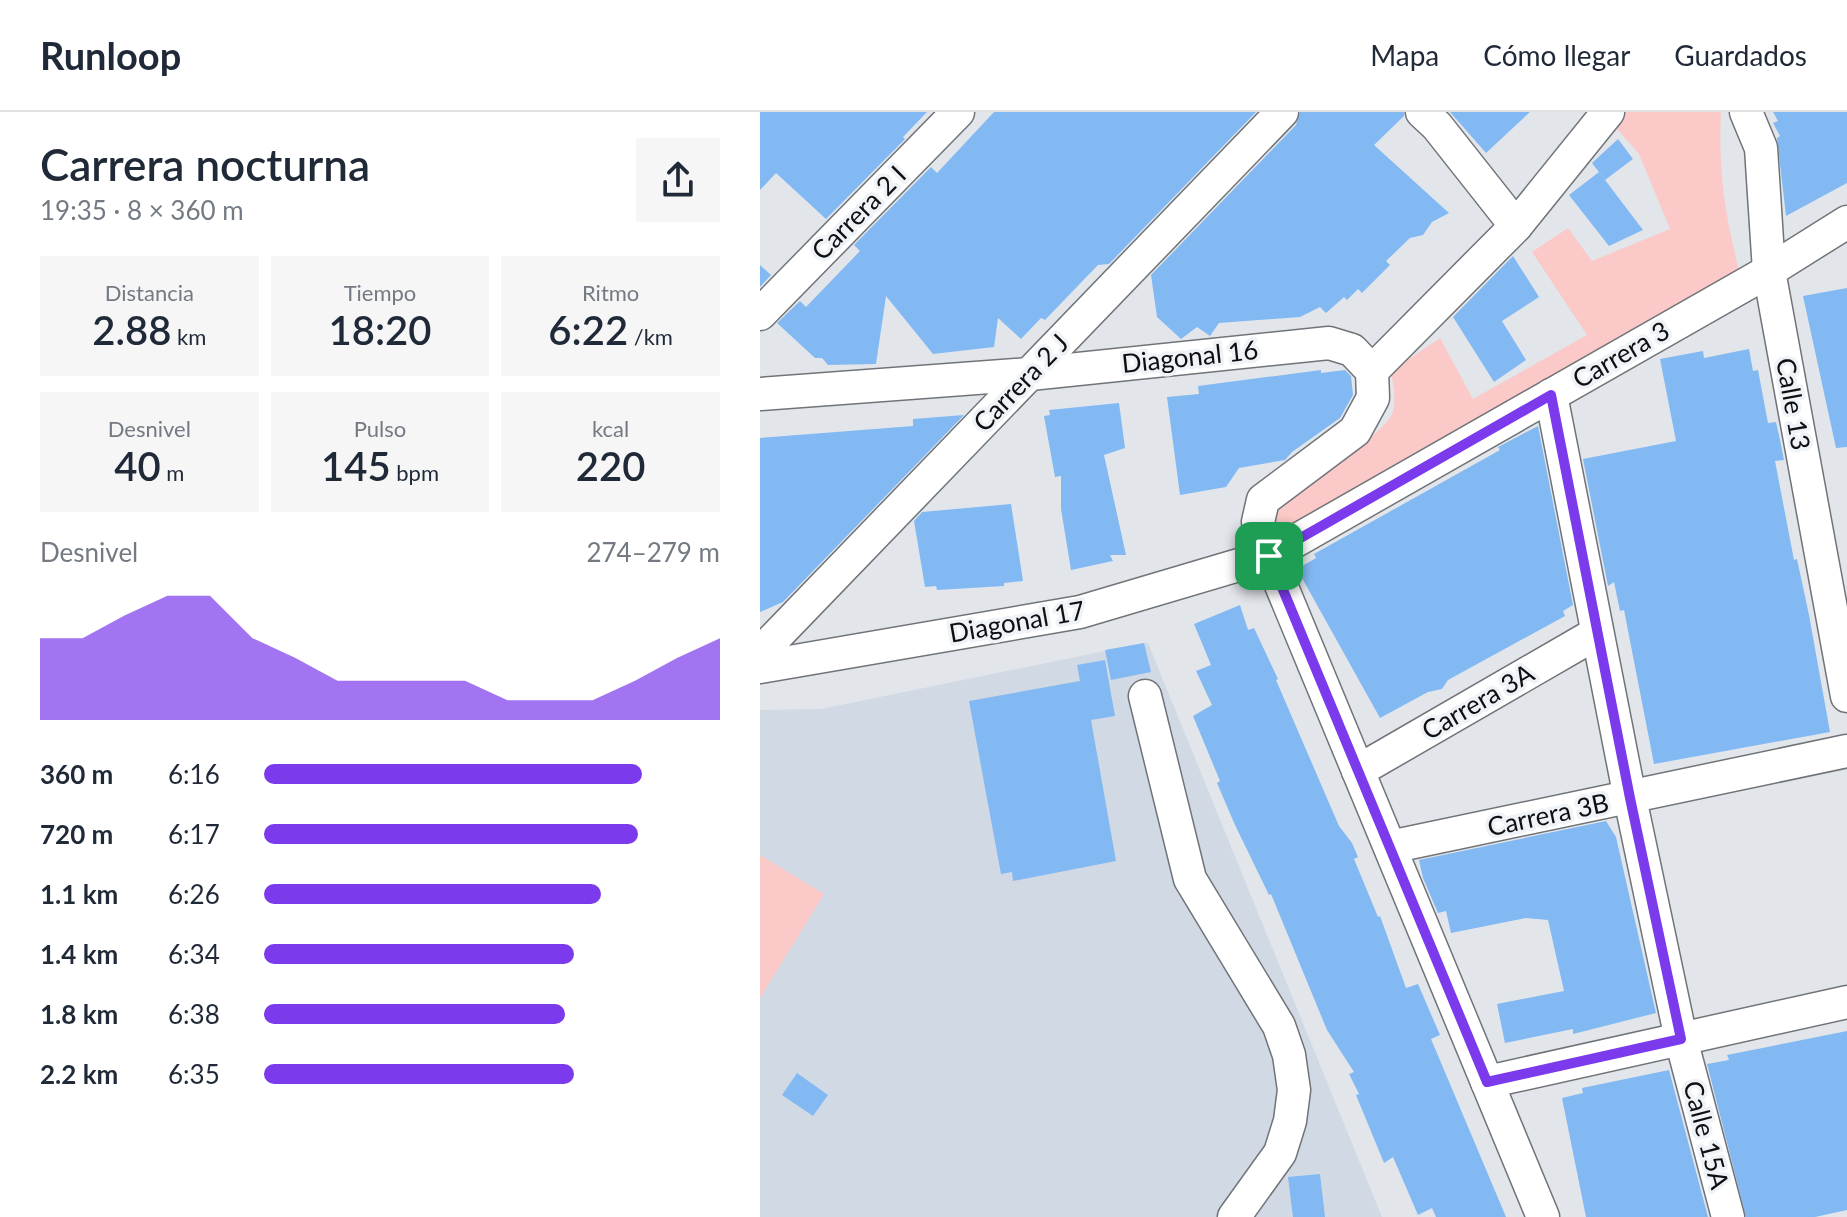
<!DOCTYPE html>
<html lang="es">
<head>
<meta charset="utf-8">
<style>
  :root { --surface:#fff; --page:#f6f6f7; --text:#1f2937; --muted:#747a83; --line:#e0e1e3; --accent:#7c3aed }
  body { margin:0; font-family:Lato,sans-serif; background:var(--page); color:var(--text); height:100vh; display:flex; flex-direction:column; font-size:30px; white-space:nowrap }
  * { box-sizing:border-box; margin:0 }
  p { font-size:26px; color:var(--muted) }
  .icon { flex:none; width:44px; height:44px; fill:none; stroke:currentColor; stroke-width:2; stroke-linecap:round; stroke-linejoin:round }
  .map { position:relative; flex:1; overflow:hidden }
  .sheet { display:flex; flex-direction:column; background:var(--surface); width:760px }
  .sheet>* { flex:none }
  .pin { position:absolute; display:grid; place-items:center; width:68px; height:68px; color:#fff; margin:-34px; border-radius:16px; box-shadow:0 4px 12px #0006 }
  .round { display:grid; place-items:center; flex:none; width:84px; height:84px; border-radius:0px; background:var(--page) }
  .summary { display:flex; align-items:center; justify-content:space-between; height:136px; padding:0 40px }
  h1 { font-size:44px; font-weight:600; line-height:60px }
  .stats { display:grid; grid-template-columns:repeat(3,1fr); gap:12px; height:136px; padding:8px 40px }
  .stats div { display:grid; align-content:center; border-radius:0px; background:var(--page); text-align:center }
  .stats b { font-size:40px; font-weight:600 }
  .stats small { font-size:22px; font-weight:400 }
  .stats p { font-size:22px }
  .chart { height:224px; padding:16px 40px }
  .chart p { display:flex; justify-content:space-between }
  .chart svg { width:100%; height:144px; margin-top:8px; fill:var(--accent); opacity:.7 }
  ul { padding:0 40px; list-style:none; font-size:26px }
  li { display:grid; grid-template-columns:128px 96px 1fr; align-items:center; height:60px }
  li i { height:20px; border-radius:10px; background:var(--accent) }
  header { display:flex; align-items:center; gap:48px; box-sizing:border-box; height:112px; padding:0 40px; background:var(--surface); border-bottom:2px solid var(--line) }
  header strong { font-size:38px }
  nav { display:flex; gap:44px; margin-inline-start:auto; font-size:28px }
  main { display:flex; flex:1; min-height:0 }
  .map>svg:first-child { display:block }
  .built { fill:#d0d9e4 }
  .green { fill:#fbc9c8 }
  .building { fill:#82b9f3 }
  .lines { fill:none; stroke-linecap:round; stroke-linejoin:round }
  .minor-casing { stroke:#707478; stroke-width:35 }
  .minor { stroke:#fff; stroke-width:32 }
  .route-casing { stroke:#fff; stroke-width:16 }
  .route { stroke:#7c3aed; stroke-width:10 }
  .labels { text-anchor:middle; stroke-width:7; stroke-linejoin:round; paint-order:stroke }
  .street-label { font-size:26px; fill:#0e0f11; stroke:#eff3f8 }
</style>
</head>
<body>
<header>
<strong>Runloop</strong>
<nav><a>Mapa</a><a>Cómo llegar</a><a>Guardados</a></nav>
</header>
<main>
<section class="sheet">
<div class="summary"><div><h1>Carrera nocturna</h1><p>19:35 · 8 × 360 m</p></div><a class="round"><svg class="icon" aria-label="share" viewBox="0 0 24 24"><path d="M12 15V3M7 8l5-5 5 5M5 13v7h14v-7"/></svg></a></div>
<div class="stats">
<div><p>Distancia</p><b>2.88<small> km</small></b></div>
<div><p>Tiempo</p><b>18:20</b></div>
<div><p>Ritmo</p><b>6:22<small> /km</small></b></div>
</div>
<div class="stats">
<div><p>Desnivel</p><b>40<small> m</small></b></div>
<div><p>Pulso</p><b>145<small> bpm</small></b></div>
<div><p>kcal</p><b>220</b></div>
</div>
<div class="chart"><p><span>Desnivel</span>274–279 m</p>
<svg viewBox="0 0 160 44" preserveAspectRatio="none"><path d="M0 44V19L10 19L20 12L30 6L40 6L50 19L60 25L70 32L80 32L90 32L100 32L110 38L120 38L130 38L140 32L150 25L160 19V44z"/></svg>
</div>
<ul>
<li><b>360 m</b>6:16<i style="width:83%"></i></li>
<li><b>720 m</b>6:17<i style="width:82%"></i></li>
<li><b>1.1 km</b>6:26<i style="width:74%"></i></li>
<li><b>1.4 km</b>6:34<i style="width:68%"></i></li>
<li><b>1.8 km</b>6:38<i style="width:66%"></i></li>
<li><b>2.2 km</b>6:35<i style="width:68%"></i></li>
</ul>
</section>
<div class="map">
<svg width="1087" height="1105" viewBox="0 0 1087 1105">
  <rect width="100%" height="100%" fill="#e2e6eb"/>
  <path class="built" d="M384 531H388L622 1105H0V598L61 597Z"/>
  <g class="green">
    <path d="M865 0H961C958 60 965 101 979 159L517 422 514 408 516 395C538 379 623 323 632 302 637 288 633 273 631 259L680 226 713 287 827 223 772 140 808 116 832 149 910 117 879 42 853 12Z"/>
    <path d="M0 743 64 782 0 886Z"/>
  </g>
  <g class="building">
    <path d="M0 0H167L143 25 145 27 66 107 16 61 0 78Z"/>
    <path d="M234 0H496L349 152 338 153 285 208 281 206 261 227 238 206 234 235 173 242 126 184 116 252 68 253 62 246H55L17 211 40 189 46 195 100 139 94 133 171 55 177 61Z"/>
    <path d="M540 0H644V4L614 33 689 101 672 110 663 123 650 126 626 149 630 153 602 181 598 177 587 188 584 185 566 201 560 195 540 205 459 211 450 224 437 215 421 227 397 205 391 163 536 13Z"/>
    <path d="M690 0H770L726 41Z"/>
    <path d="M1013 0H1087V71L1026 104 1017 26 1020 24 1013 11 1018 9Z"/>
    <path d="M858 27 873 47 845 68 832 51Z"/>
    <path d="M839 60 883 118 849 134 809 83Z"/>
    <path d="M753 144 779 185 742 209 766 248 734 270 693 205Z"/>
    <path d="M0 153 11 163 0 175Z"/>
    <path d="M1087 176V335L1076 336 1043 184Z"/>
    <path d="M989 237 993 259 998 258 1008 311 1016 310 1020 328 1024 348 1015 349 1034 448 1037 447 1049 503 1070 620 894 652 864 498 860 499 854 470 848 474 823 347 916 329 900 247 943 239 944 246Z"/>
    <path d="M561 258V261L585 258 591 264 593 283 580 306 532 340 525 348 479 356 466 375 420 383 407 285 439 282 438 274Z"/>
    <path d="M359 291 365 336 344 343 366 443H350L353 449 311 458 301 397V364L295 365 284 304 290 303 289 298Z"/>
    <path d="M204 303 23 490 0 500V326L153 314V307Z"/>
    <path d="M778 314 813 493 803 499 805 504 688 568 682 577 668 580 620 606 537 457 556 446 554 442 740 338 738 335Z"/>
    <path d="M251 392 263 469 244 471V474L177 478 176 474 165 475 154 409 162 400Z"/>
    <path d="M480 493 488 518 494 516 518 567 516 568 579 714 592 731 598 745 594 747 618 805 620 804 646 876 658 872 680 923 671 927 746 1105H676L672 1096 658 1103 633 1045 624 1051 596 983 599 982 589 962 594 960 567 918 511 782 509 783 475 713 457 671 460 669 433 604 452 593 436 559 451 553 434 512Z"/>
    <path d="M384 531 391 560 351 568 345 538Z"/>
    <path d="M345 548 355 604 331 608 356 749 253 769 252 760 241 762 209 589 320 569 317 553Z"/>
    <path d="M846 709 856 725 896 901 813 922V917L745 931 737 892 804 879 788 808 766 806 691 821 686 799 678 801 663 766 659 748Z"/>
    <path d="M1087 919V1098L1055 1105H986L947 952 969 948 967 943Z"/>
    <path d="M909 958 948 1105H826L802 986 823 981 822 976Z"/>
    <path d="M37 961 68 983 53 1004 22 983Z"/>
    <path d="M560 1062 565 1105H533L528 1065Z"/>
  </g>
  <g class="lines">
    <g class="minor-casing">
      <g id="minor">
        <path d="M662 0 677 14 756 114"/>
        <path d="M986 0 1001 36 1009 159 1087 584"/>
        <path d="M0 202 198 0"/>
        <path d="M612 259 756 114 848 0"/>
        <path d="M0 282 270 262 569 231 592 238 612 259 613 286 595 319 503 388 498 410 509 444 783 1105"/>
        <path d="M791 283 870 686 921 927 968 1105"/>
        <path d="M0 541 522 0"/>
        <path d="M0 555 320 500 509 444 1009 159 1087 110"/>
        <path d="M385 584 430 767 519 914 529 943 534 978 530 1009 520 1041 474 1105"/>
        <path d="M598 659 837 521"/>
        <path d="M630 735 1087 639"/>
        <path d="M727 970 1087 890"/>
      </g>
    </g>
    <use href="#minor" class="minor"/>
  </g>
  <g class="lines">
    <g class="route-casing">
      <path id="route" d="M791 283 870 686 921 927 727 970 509 444Z"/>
    </g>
    <use href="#route" class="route"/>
  </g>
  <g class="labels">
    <g class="street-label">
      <text transform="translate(99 101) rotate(-45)" y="9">Carrera 2 I</text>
      <text transform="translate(861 243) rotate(-30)" y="9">Carrera 3</text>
      <text transform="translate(430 245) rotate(-6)" y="9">Diagonal 16</text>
      <text transform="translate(261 271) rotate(-46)" y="9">Carrera 2 J</text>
      <text transform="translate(1033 292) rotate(80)" y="9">Calle 13</text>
      <text transform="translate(257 510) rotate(-10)" y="9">Diagonal 17</text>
      <text transform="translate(718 590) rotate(-30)" y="9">Carrera 3A</text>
      <text transform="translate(788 703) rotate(-12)" y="9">Carrera 3B</text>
      <text transform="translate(946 1023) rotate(75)" y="9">Calle 15A</text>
    </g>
  </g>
</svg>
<div class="pin" style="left:509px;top:444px;background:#1e9e55"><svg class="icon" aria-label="arrive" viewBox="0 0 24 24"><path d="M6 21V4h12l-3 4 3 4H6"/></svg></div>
</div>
</main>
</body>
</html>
